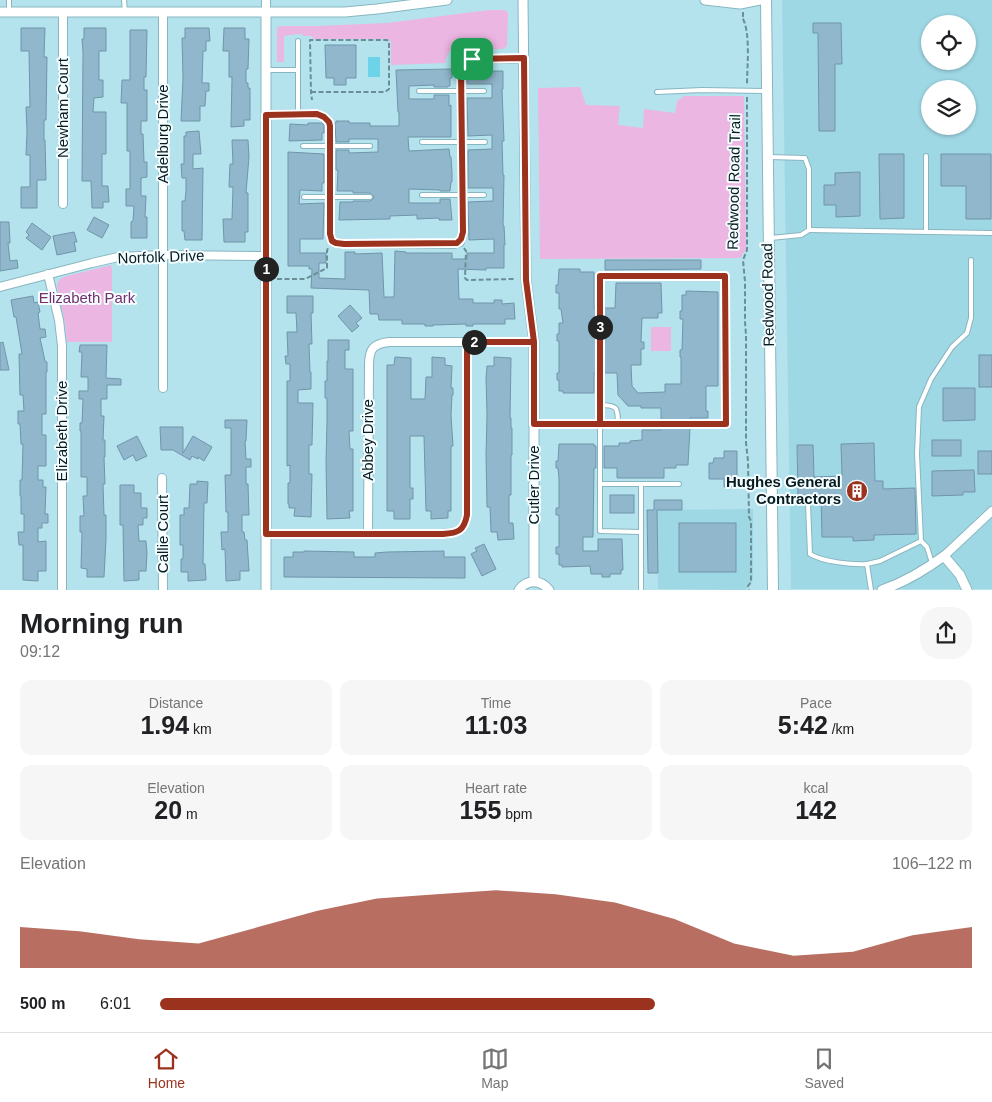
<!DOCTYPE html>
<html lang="en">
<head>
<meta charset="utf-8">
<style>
  :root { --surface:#fff; --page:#f6f6f6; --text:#202124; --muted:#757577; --line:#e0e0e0; --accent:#9b321e }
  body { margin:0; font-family:Arial,sans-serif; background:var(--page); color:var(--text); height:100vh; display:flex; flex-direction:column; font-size:19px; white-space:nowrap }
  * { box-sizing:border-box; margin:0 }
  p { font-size:16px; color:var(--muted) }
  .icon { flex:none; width:28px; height:28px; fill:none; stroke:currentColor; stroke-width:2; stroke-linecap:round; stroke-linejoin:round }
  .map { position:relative; height:590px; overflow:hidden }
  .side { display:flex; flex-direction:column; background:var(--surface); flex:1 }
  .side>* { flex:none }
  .controls { position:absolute; left:921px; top:15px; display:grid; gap:10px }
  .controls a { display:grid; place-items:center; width:55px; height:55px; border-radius:50%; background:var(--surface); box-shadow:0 1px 4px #0004; font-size:25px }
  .pin { position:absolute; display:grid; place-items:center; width:42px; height:42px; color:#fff; margin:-21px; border-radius:10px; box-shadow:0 2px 8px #0006 }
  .km { position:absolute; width:25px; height:25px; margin:-12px; border-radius:50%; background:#222; color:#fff; font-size:14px; line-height:25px; text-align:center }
  .round { display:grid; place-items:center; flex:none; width:52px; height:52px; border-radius:20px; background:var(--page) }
  .summary { display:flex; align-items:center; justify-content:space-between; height:85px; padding:0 20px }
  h1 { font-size:28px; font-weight:800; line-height:38px }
  .figures { display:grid; grid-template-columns:repeat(3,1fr); gap:8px; height:85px; padding:5px 20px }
  .figures div { display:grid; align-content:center; border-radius:12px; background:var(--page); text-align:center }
  .figures b { font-size:25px; font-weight:800 }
  .figures small { font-size:14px; font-weight:400 }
  .figures p { font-size:14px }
  .chart { height:140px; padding:10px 20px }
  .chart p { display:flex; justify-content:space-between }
  .chart svg { width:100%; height:90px; margin-top:5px; fill:var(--accent); opacity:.7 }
  ul { padding:0 20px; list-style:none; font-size:16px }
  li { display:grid; grid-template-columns:80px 60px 1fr; align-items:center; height:38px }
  li i { height:12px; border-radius:6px; background:var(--accent) }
  .dock { display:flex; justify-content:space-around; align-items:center; height:70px; border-top:1px solid var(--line); background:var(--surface); font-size:14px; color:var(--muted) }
  .dock a { display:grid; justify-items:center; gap:2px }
  .dock .selected { color:var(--accent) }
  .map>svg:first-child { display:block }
  .built { fill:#9fd8e5; fill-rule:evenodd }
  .green { fill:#ecb6e2 }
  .water { fill:#6cd3e8 }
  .building { fill:#91b7cc; stroke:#7095aa }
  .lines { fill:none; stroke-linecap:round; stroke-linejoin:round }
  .service-casing { stroke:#88b6c0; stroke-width:6 }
  .minor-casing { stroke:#88b6c0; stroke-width:10 }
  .tertiary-casing { stroke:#88b6c0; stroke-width:11 }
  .secondary-casing { stroke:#88b6c0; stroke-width:12 }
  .path { stroke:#6b8e96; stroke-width:2; stroke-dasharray:5 2.5; stroke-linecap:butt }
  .service { stroke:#fff; stroke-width:4 }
  .minor { stroke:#fff; stroke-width:8 }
  .tertiary { stroke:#fff; stroke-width:9 }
  .secondary { stroke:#fff; stroke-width:10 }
  .route-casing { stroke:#fff; stroke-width:10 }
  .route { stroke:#9b321e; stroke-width:6 }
  .labels { text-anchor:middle; stroke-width:4; stroke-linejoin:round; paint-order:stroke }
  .street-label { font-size:15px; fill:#081b1f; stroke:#f4fdff }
  .park-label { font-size:15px; fill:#772e6e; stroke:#f4fdff }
  .poi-label { font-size:15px; font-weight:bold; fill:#081b1f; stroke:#f4fdff; text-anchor:end }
</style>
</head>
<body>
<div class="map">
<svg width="992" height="590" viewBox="0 0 992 590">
  <rect width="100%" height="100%" fill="#b4e3ee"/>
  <g class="built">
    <path d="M782 0H992V589H791ZM930 24H968V61H930ZM930 89H968V126H930Z"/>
    <path d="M753 509V577L752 583 748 588 745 590 658 589 657 510Z"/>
  </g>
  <g class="green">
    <path d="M489 10H505L508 13 507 46 503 49 470 50 467 42C456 45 446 51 445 63L391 65V42L388 39H313L312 36H303L302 34C295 34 290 35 284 36V62H277V28L280 26H318L387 23Z"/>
    <path d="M580 87 586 105 620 106 618 125 643 128 644 109 675 113 677 101 684 96H744L746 249 740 258 540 259 538 88Z"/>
    <path d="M111 265 112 270V342H67L65 323 57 286C58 279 61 278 67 276Z"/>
    <rect x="651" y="327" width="20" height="24"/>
  </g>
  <rect class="water" x="368" y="57" width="12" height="20"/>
  <g class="building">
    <path d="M813 23H841L842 64H835V131H819L818 33H813Z"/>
    <path d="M21 28H45L44 57H47L46 120H44V140H45L46 180H37V208H21V187H30V155H26L27 132 26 107H30L29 51H21Z"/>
    <path d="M84 28H106V51H99V80H103V97L94 98 93 112H106V154H102V186H108L109 202H103V208H92L91 181H82L83 52 82 39H84Z"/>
    <path d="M185 28H209L210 41H206V51H203L202 83H209V91H206L205 106H200V121H181L183 78 182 38H185Z"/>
    <path d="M224 28H245V39H249L248 69H246V83H248V88H250V120H244V126L231 127 232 77H229V51H223Z"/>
    <path d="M130 30H147L146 77H144V90H147V121H141V134H143L144 162H147V177L141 178V196H146L145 217H147V238H131V222L133 221 134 206H126V189H130V151H127V103H121L122 80H130Z"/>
    <path d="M325 45H356V78H346V85H334V78H326Z"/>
    <path d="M483 68V71H503V89H502L504 141H502L503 175H504L503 226H504L505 245H504V268H486V270L458 269 459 299H473V303H494V300H502V304L514 303 515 319H505V324H473V326H466V324L433 325V326H425V324H402V320H379L378 314H370L369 290 311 288 312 269H309V266H288V152L324 154V183H322V191L300 190 299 204 324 203 323 239H300V253H326V263H319V278L345 279V252H355V254L382 253 384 297H394L395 251 406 252V253H452V259H467V253H494V239L469 240 468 202 493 201V188H468V150L492 149V135L468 136 467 98H492V84H467V75H473V69Z"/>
    <path d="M452 69V78H450V86H448V87H434V85L409 86V99H434V95H449V106L451 105V137H408L409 151 449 149 450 157H451L452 173V182H451L450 191H440V190L409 189V203H440V199H450L452 220H439V218L417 219V215L390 216V219L339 220 340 202H353V201H370L373 199 374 197 370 193H353V191H337L338 170H336V150H349V153L378 152V139H349V142H336L335 123H336V121H349V123H370V126H399V112H398L396 70Z"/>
    <path d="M308 123H322L324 125V133H322V140L289 141 290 124 308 125Z"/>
    <path d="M199 131 201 154H193V169L203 168 202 240H185L184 231H182V201H185L186 191V178H182L181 164H184V136H186V132Z"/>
    <path d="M232 140H248L249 157 246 193H248V232H245V242H224L223 219H232L233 187H229L230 164H233Z"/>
    <path d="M879 154H904V218L880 219Z"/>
    <path d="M941 154H991V219H966V186H941Z"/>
    <path d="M860 172V216L836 217V205H824V185H835V173Z"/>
    <path d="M94 217 109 225 102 238 87 230Z"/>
    <path d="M0 222H9L10 243H8L10 261 17 260 18 268 0 271Z"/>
    <path d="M32 223 51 237 42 250 26 238 29 235 26 232Z"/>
    <path d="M74 232 77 242H74L76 251 57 255 53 236Z"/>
    <path d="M605 260H701V269L605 270Z"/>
    <path d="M559 269H580V272H594V308H596V373H594V393H563V391H559V380H557V373H559V341H557V334H559V323H563L561 309H559V293H556V285H558Z"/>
    <path d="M616 283H661L662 313H658V318H642L641 342H644V349H641V365H631L632 386 638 393 665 392V384H681V357H680V350H682L683 319H680V311H682V295H686V291L718 292V386H706V411H708V418H690V420H661V408H641V406H628L618 395 617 373H604V308H615Z"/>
    <path d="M33 296 34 303 38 302 40 312 38 313 40 329H45L46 337 40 338 45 361 47 362V372H46V414H42V435H46V466H38V480H43V487H46L45 514H48V523H42V528H38V542L46 541V571H38V581L23 580V545H19L18 532H24V514H21V496H20V480H22L23 444H21L20 424H18V411H24L23 395H20L19 354H22L16 317H14L11 300Z"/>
    <path d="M287 296H313V313H311L312 344H309L310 372H311V389L298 390V403H313L312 445H309V474H312L311 517 294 516 295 508H289V504H288V483H290V465L287 466V381H290V364H286L285 356H288L287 332H297L296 313H287Z"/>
    <path d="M350 305 362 318 356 323 359 326 352 332 338 316Z"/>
    <path d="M328 340H349V350H345V369H353V431H349L350 449H353V511H349L350 518 327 519 326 462 327 422V398H325V381H327V361H328Z"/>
    <path d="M3 342 9 370H0V343Z"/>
    <path d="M80 345H107L106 378 121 379V385H107V399H101V416H104L103 440H105V457H104L105 484H103L104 515H106V539L104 577H87V569L81 568 82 532H80V516H84L83 496H87V477H81V431H80V423H82L83 399H79V391H88V377H81L82 352H79Z"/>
    <rect x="979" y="355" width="13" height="32"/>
    <path d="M395 357 411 358V399H425L426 377H432V357L445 358V365L452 366 451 388H453V395H452L451 415 453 446H451V511H448V518L431 519V511H426L424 436H410V488H413V499H410V519H394V511H387V365H394Z"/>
    <path d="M494 357 511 358 510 418H511V428H512V455H511V495H509V523H513L514 539 498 540 497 532H491L490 507H487L486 455 487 415 486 378 487 366H494Z"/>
    <path d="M943 388H975V420L943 421Z"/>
    <path d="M225 420H247L246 441H245L246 459H251V467H246V484H248L249 515H242V532H244L245 540H247L249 571H240V580L226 581 225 549 222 550 221 532H228V512H226L225 475H231V428H225Z"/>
    <path d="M160 427H183V453L193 436 212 447 204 461 198 457V459L192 456 190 460 173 450H161Z"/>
    <path d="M661 428H690L688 465H676V468H664V478H617V468H604V446H619V443H630V441L642 440V430H661Z"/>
    <path d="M137 436 147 456 136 461 133 455 124 460 117 446Z"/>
    <rect x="932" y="440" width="29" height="16"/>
    <path d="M874 443 875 481H883V489L915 488 916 534 874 535V540L853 541V537H822L821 495H798L797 445H813L814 477 842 476 841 444Z"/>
    <path d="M559 444H594V446H596V468H594L593 537H583V551H598V539H622L623 570H621V574H610V577H602V574H591L590 566 562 567V565H559V554H556V547H559V515H556V508H559V479L558 468H556V461H558Z"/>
    <path d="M724 451H737V487H724V479H709V463H713L714 458H724Z"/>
    <rect x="978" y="451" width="14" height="23"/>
    <path d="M974 470 975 492H963V495L932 496V471Z"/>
    <path d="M197 481 208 482 207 503H204L203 564H205L206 580 188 581V572H181V559H183V545H180V515H184V508H189L190 484H197Z"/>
    <path d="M120 485H134V493H141V508H147V518H143V525H138L139 541H146L147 553 146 571H139V580L124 581 123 525H120Z"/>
    <rect x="610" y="495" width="24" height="18"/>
    <path d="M654 500H682V510H657L658 573H648L647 510H654Z"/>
    <rect x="679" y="523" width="57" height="49"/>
    <path d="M484 544 496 569 482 576 471 554 477 551 475 548Z"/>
    <path d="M304 551 354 552V557H375V553L387 552 444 551V557H465V578L284 577V557H293V552H304Z"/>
  </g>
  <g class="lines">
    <g class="service-casing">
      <g id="service">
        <path d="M124 0 125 12"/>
        <path d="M9 12V0"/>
        <path d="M266 70H298"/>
        <path d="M419 91H484"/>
        <path d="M657 92 702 90 767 91"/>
        <path d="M298 114V41"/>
        <path d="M422 142H485"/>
        <path d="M303 146H370"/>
        <path d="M769 157 805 158 809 169V230L801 235 771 238"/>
        <path d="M422 195H484"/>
        <path d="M304 197H370"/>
        <path d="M809 230 992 233"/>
        <path d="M926 232V156"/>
        <path d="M600 405C617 405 618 407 618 424"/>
        <path d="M534 424H726L725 276H600V531L641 532"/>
        <path d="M600 484H679"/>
        <path d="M641 484V590"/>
        <path d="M773 501 803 500 808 504 810 554C823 562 853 565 867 564"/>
        <path d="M921 541 917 454 919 407 931 379 952 347 967 333 971 318V260"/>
        <path d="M871 590 867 564 880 561 921 541 927 547 932 563"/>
      </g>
    </g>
    <g class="minor-casing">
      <g id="minor">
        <path d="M63 12V204"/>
        <path d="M163 12V388"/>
        <path d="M266 12V0"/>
        <path d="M266 115 317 114 324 117 329 122 330 126V234L332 241 336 243 344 244H454L460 242 463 232 461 68 464 63 472 59H524"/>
        <path d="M48 274 59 320 62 346V590"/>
        <path d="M0 287 92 263 118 257 163 255 266 256"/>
        <path d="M162 478 163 590"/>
        <path d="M266 534H443C458 533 464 531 467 515V342"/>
        <path d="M368 534 369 365C369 349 373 344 389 342H534"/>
        <path d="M944 556 992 511"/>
      </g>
    </g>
    <g class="tertiary-casing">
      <g id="tertiary">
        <path d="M523 0 526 280 534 342V581"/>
        <path d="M705 0 740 4 760 0"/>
        <path d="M0 12H345L377 9 447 0"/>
        <path d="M266 590V12"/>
        <path d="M519 590C527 579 540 579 549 590"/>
        <path d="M882 590C905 582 925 570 944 556L960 575 967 590"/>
      </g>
    </g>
    <g class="secondary-casing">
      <path id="secondary" d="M766 0 773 590"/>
    </g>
    <g class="path">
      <path d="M743 12V16L742 17C751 32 747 67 747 85"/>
      <path d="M311 92H385L389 89V42L387 40H310L311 92 312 100"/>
      <path d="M747 97V250L743 260 745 282V322L746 335V443L748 461 749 517 751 521V582L748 586 749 590"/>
      <path d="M464 248 466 251 465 278 467 280 514 279"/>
      <path d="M277 279H305L327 268V251L328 248"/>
    </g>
    <use href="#service" class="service"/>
    <use href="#minor" class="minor"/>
    <use href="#tertiary" class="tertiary"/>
    <use href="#secondary" class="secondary"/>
  </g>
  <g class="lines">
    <g class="route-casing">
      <path id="route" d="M472 59 464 63 461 72 463 232 461 239 457 243 344 244 336 243 332 241 330 234V126L329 122 324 117 317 114 266 115V534H443C458 533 464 531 467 515V342H534V424H726L725 276H600V424H534V342L526 280 524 58 472 59"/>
    </g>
    <use href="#route" class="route"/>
  </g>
  <defs>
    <g id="building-disc" transform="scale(1.125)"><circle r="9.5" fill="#9b321e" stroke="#f4fdff"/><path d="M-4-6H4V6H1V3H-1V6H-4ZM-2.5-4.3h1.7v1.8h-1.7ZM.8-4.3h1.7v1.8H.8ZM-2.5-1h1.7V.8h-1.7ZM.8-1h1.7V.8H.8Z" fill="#fff"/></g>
  </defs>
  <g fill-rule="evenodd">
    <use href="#building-disc" x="857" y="491"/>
  </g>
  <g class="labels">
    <g class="street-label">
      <text transform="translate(63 108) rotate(-90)" y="5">Newham Court</text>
      <text transform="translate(163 134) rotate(-90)" y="5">Adelburg Drive</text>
      <text transform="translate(734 182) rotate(-89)" y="5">Redwood Road Trail</text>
      <text transform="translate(161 257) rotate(-2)" y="5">Norfolk Drive</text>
      <text transform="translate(768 295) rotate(-91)" y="5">Redwood Road</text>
      <text transform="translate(62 431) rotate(-90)" y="5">Elizabeth Drive</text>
      <text transform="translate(368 440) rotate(-90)" y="5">Abbey Drive</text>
      <text transform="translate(534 485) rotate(-90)" y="5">Cutler Drive</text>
      <text transform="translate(163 534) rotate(-90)" y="5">Callie Court</text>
    </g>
    <g class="park-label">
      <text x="87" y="303">Elizabeth Park</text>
    </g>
    <g class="poi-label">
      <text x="841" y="487">Hughes General<tspan x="841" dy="17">Contractors</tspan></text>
    </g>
  </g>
</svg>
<div class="controls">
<a><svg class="icon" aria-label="locate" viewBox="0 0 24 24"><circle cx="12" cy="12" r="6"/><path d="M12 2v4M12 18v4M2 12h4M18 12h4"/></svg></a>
<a><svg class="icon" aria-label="layers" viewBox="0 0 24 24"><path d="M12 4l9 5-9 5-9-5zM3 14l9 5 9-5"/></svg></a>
</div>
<div class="pin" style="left:472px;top:59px;background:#1e9e55"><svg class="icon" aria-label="arrive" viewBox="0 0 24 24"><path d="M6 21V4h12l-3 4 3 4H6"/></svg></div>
<b class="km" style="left:266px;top:269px">1</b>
<b class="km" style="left:474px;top:342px">2</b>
<b class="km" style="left:600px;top:327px">3</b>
</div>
<section class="side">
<div class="summary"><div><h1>Morning run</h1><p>09:12</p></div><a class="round"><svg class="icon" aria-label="share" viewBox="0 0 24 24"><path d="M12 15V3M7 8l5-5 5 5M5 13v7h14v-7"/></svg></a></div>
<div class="figures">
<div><p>Distance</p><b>1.94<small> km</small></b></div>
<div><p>Time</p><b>11:03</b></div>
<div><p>Pace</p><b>5:42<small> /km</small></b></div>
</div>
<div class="figures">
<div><p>Elevation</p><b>20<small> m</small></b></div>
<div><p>Heart rate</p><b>155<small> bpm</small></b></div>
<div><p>kcal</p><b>142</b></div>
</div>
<div class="chart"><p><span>Elevation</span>106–122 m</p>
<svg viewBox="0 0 160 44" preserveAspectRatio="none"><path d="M0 44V24L10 26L20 30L30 32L40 24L50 16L60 10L70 8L80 6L90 8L100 12L110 20L120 32L130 38L140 36L150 28L160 24V44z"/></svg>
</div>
<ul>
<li><b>500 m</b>6:01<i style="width:61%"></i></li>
</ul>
</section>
<nav class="dock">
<a class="selected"><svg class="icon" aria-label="home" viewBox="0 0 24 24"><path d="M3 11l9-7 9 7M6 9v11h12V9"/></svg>Home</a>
<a><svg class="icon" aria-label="map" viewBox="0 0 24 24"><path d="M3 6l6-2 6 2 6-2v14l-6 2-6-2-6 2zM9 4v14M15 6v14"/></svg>Map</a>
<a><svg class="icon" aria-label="saved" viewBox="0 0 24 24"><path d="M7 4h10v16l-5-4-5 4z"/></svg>Saved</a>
</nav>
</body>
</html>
